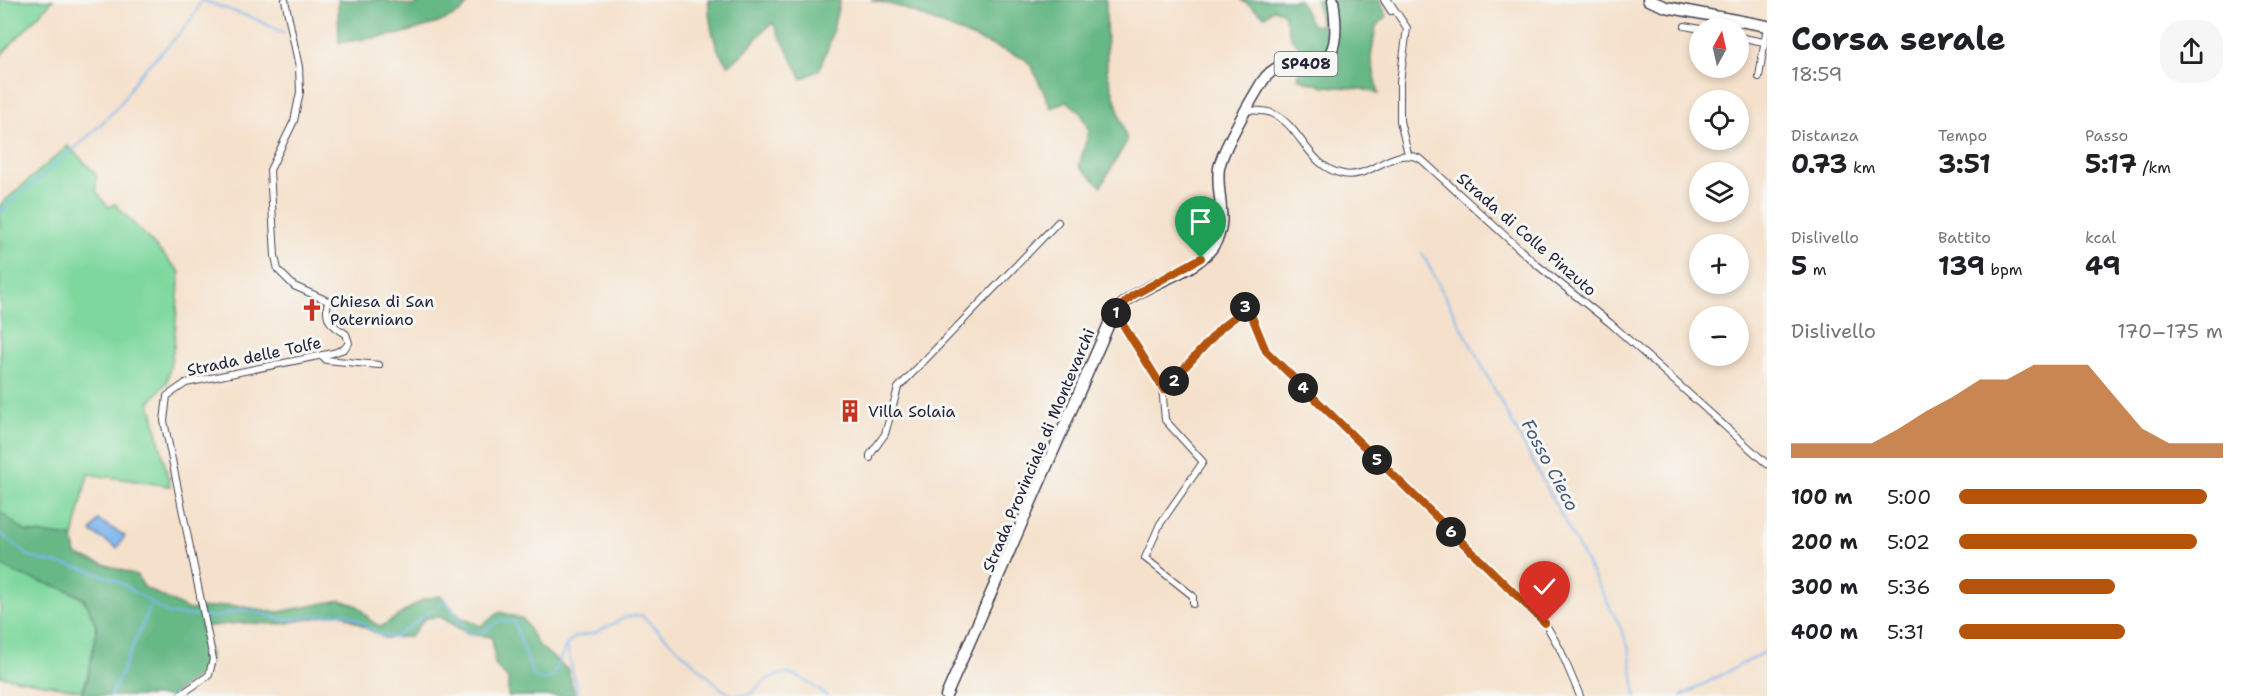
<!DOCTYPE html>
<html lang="it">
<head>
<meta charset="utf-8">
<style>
  :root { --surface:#fff; --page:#f6f6f6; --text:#202124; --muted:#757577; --accent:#b45309 }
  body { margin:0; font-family:"Shantell Sans",sans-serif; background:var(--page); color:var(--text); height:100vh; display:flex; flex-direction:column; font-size:22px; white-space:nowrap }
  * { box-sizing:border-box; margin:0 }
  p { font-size:20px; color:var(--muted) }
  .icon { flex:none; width:33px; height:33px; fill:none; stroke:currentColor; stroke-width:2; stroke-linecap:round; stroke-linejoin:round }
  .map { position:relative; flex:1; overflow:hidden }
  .side { display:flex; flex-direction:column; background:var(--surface); width:480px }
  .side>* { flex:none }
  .needle { width:39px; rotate:8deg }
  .buttons { position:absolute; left:1689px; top:18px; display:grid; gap:12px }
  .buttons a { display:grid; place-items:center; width:60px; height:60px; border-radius:50%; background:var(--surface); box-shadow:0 3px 9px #0003; font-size:30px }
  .pin { position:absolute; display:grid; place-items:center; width:51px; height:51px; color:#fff; margin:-62px -26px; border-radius:50% 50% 50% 0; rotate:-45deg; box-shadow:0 0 6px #0007 }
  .pin .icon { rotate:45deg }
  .km { position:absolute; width:30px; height:30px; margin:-15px; border-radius:50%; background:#222; color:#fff; font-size:16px; line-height:30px; text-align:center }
  .round { display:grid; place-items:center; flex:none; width:63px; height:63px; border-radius:24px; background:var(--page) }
  .head { display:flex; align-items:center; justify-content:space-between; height:102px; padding:0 24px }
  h1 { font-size:33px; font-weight:700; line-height:45px }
  .metrics { display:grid; grid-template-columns:repeat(3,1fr); gap:9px; height:102px; padding:6px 24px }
  .metrics div { display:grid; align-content:center }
  .metrics b { font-size:26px; font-weight:700 }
  .metrics small { font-size:16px; font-weight:400 }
  .metrics p { font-size:16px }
  .chart { height:168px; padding:12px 24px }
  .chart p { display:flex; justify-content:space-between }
  .chart svg { width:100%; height:108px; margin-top:6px; fill:var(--accent); opacity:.7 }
  ul { padding:0 24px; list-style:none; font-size:20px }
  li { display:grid; grid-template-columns:96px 72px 1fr; align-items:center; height:45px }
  li i { height:15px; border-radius:8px; background:var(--accent) }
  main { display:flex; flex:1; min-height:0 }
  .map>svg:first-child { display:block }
  .green { fill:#7ed89e; stroke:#507d6c; stroke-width:1.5 }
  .forest { fill:#66b885; stroke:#446d60; stroke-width:1.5 }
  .water { fill:#7fb7ef; stroke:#506c95; stroke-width:1.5 }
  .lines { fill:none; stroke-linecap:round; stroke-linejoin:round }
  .stream { stroke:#7fb7ef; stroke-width:2 }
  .street-casing { stroke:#423f51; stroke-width:8 }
  .primary-casing { stroke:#423f51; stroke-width:13 }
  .street { stroke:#fff; stroke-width:6 }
  .primary { stroke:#fff; stroke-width:10 }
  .route-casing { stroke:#fff; stroke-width:12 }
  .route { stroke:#b45309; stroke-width:8 }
  .labels { text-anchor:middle; stroke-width:6; stroke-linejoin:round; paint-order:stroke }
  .shield { fill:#f6f6f2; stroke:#626272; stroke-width:1.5 }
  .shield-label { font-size:15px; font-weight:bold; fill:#22223b }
  .street-label { font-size:16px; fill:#22223b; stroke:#f6f6f2 }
  .poi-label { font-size:16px; fill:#22223b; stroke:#f6f6f2; text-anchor:start }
  .water-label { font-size:18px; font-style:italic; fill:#43567a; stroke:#f6f6f2 }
</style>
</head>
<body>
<main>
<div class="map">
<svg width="1767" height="696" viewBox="0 0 1767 696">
  <rect width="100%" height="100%" fill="#f6f6f2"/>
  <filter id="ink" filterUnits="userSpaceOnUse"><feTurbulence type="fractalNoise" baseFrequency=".0167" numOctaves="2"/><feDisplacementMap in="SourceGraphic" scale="12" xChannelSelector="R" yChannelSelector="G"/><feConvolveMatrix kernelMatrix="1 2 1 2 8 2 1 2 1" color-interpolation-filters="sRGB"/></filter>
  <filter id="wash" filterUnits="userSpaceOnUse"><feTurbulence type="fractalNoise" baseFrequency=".008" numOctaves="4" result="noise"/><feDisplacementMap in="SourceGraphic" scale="24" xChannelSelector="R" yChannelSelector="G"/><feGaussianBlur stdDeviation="1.35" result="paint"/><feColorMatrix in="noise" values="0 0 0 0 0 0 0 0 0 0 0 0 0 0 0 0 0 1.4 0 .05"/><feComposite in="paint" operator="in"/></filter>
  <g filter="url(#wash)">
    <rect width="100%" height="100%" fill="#f5e1cb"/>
    <g class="green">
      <path d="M0 0H53L0 56Z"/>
      <path d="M68 146 96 174V191L108 207 115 204 180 272 174 346 167 382 150 402 170 486 88 474 73 537 26 532 0 514V205Z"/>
      <path d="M0 564C39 589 106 580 94 645 91 661 89 676 82 691L0 676Z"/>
    </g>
    <g class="forest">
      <path d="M338 0H384L413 6 423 0H477L470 1 460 13 438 23 400 34 339 43Z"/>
      <path d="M709 0H840L829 45 819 70 802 79 773 23C756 35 747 53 729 65 714 53 708 19 709 0Z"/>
      <path d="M871 0H1106L1107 71 1127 141 1101 186 1079 166 1089 131 1080 112 1067 101 1051 108 1032 67 1025 59 900 7Z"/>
      <path d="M1241 0H1299L1312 25 1321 26 1316 0H1379L1387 16 1376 26 1371 58 1379 94C1351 82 1324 93 1298 77L1302 49 1290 37 1284 13 1274 9 1265 16Z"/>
      <path d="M0 512 26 532 73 537 76 555 137 575 144 587 189 610 229 605 278 612 341 600 358 606 371 621 381 627 424 599 441 596 460 617 481 626 500 612 523 619 538 645 568 670 575 696H508V679L495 664 492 637 468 634 441 617 425 618 410 637 384 638 340 613 282 624 240 623 201 627 210 655 209 662 204 671 171 696H81L88 679 97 627 84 598 65 589 16 574 0 564Z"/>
    </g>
    <path class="water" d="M98 520 125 536 117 548 91 532Z"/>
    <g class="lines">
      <g class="stream">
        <path d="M201 0 253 18 285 33"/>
        <path d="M0 213C39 176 84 145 119 105 128 95 132 83 140 74 158 54 193 26 201 0"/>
        <path d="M1422 253 1620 626 1629 649 1636 696"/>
        <path d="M0 533 28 555 40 560 86 569 118 581 169 614 216 617 242 609 285 620 342 613 352 616 379 635 395 637 445 601C457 610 458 626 472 634L483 632 500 620 514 622 533 675 542 680 552 677 567 644 575 637 595 633 626 617 641 615 721 688 731 695H748C755 691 760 684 767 680 789 664 810 683 827 696"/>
        <path d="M567 646 578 696"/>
        <path d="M111 696 151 605"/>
        <path d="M1681 696 1767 651"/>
      </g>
    </g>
  </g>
  <g filter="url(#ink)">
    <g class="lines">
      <g class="street-casing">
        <g id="street">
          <path d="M1384 0 1391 11"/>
          <path d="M1388 0 1407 28 1400 82V121L1408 154"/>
          <path d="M1685 26 1700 29"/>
          <path d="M1738 37 1764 42"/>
          <path d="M1759 77 1767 26"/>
          <path d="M1247 110C1256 111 1266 110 1274 114 1302 128 1308 167 1343 174 1372 180 1394 143 1422 160L1537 265 1610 323 1767 464"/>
          <path d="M1115 312 1162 386 1165 420 1203 462 1160 524 1145 558 1193 596V604"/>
          <path d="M322 355 326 360 379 365"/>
          <path d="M1164 390 1222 327 1248 307 1266 351 1545 623 1560 649 1580 696"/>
          <path d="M870 458V455L885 434 898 388 1058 222"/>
          <path d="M179 696 209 675 213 659 164 421 167 396 186 383 333 353 344 349 349 343 346 334C331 325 324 320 328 301L294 286 278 270 275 256 270 170 294 121 300 92 299 67 285 0"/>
        </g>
      </g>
      <g class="primary-casing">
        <g id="primary">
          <path d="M1648 0 1666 7 1767 26"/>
          <path d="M946 696 1112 317C1135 281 1187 281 1212 248 1231 222 1215 196 1219 168 1223 147 1250 102 1262 82 1291 37 1348 101 1333 0"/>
        </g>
      </g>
      <use href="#street" class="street"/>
      <use href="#primary" class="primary"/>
    </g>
  </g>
  <g class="lines" filter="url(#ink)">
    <g class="route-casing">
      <path id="route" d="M1201 258 1132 296 1115 312 1164 390 1222 327 1248 307 1266 351 1545 623"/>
    </g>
    <use href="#route" class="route"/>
  </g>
  <defs>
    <g id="church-bare" transform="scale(1.8)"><path d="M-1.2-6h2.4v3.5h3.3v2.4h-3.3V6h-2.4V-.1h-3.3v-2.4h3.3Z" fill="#c8321e" stroke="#f6f6f2" stroke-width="2.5" paint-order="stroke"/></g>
    <g id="building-bare" transform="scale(1.8)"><path d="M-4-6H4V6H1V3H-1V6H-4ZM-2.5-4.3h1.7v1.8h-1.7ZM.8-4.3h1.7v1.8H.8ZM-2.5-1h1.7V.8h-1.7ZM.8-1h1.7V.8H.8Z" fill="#c8321e" stroke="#f6f6f2" stroke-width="2.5" paint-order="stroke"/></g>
  </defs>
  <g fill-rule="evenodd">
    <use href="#church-bare" x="312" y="310"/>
    <use href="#building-bare" x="850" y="411"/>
  </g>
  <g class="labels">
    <rect class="shield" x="1274.5" y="52" width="63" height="24" rx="4.5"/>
    <g class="shield-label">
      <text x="1306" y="69">SP408</text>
    </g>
    <g class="street-label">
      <text transform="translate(1527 234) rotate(41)" y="6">Strada di Colle Pinzuto</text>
      <text transform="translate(254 356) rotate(-12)" y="6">Strada delle Tolfe</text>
      <text transform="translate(1038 450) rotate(-67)" y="6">Strada Provinciale di Montevarchi</text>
    </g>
    <g class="poi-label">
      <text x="330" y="307">Chiesa di San<tspan x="330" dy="18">Paterniano</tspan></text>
      <text x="868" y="417">Villa Solaia</text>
    </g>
    <g class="water-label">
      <text transform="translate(1550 465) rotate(62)" y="6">Fosso Cieco</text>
    </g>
  </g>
</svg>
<div class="buttons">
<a><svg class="needle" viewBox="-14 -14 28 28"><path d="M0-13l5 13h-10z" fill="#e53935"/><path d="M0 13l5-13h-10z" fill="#757577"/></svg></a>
<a><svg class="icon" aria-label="locate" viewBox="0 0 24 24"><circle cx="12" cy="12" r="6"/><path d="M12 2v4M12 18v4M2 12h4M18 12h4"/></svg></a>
<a><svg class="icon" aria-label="layers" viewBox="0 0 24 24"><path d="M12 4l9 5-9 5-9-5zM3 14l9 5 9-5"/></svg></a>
<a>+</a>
<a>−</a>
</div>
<div class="pin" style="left:1201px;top:258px;background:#1e9e55"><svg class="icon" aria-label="arrive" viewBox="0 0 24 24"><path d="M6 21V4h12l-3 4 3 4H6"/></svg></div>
<div class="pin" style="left:1545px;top:623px;background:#d93025"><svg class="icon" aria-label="check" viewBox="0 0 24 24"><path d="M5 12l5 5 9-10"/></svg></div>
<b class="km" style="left:1116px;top:313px">1</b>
<b class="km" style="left:1174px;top:381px">2</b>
<b class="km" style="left:1245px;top:307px">3</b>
<b class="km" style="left:1303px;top:388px">4</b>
<b class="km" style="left:1377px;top:460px">5</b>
<b class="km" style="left:1451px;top:532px">6</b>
</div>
<section class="side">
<div class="head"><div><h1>Corsa serale</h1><p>18:59</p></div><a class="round"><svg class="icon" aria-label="share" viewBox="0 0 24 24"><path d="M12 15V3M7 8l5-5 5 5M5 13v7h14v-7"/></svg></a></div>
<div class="metrics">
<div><p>Distanza</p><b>0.73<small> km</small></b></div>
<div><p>Tempo</p><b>3:51</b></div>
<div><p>Passo</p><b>5:17<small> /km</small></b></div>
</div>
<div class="metrics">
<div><p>Dislivello</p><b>5<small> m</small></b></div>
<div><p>Battito</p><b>139<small> bpm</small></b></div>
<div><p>kcal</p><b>49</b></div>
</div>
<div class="chart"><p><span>Dislivello</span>170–175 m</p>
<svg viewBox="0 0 160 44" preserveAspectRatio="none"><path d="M0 44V38L10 38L20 38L30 38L40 32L50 25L60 19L70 12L80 12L90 6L100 6L110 6L120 19L130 32L140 38L150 38L160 38V44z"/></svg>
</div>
<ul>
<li><b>100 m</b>5:00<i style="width:94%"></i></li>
<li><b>200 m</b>5:02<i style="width:90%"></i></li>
<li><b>300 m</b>5:36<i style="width:59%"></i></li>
<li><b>400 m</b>5:31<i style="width:63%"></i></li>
</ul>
</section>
</main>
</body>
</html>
